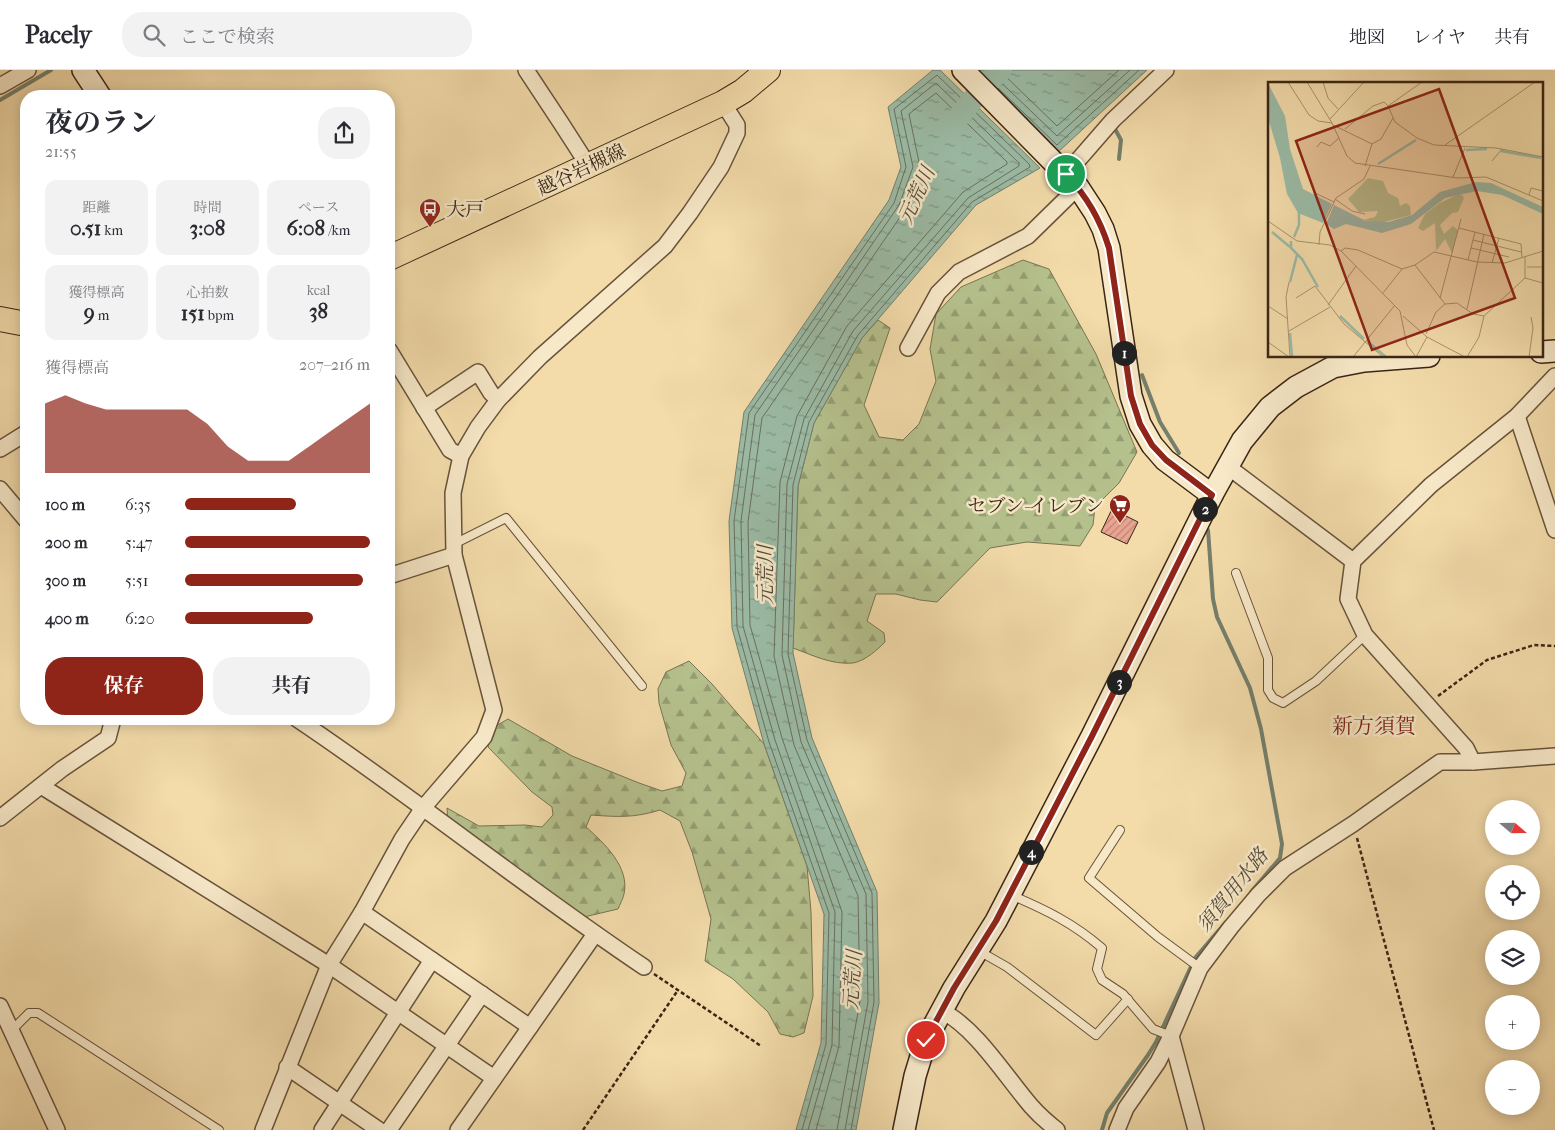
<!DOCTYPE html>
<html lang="ja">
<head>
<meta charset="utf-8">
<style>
  :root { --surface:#fff; --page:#f2f2f3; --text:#2b2b33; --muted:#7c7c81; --line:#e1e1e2; --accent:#8f2418 }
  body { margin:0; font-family:"IM FELL French Canon","Noto Serif JP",serif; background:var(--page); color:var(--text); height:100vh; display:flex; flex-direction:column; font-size:19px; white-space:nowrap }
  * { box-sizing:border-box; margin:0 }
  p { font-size:16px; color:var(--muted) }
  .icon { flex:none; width:28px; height:28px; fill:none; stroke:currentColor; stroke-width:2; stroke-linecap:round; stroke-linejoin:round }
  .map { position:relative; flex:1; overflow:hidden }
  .drawer { position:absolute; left:20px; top:20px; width:375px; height:635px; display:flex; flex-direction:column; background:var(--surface); border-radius:20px; box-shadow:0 2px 12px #0003 }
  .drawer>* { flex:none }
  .needle { width:32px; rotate:110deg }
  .fabs { position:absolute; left:1485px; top:730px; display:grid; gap:10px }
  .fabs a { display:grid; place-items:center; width:55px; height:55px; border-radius:50%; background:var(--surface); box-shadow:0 2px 12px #0003; font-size:25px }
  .pin { position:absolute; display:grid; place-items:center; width:42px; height:42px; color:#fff; margin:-21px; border:2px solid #fff; border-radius:50%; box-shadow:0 1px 5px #0007 }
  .km { position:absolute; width:25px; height:25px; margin:-12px; border-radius:50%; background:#222; color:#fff; font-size:14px; line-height:25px; text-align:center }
  .round { display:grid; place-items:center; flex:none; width:52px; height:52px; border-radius:20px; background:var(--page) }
  .overview { display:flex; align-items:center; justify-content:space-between; height:85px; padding:0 25px }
  h1 { font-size:28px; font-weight:700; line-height:38px }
  .metrics { display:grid; grid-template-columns:repeat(3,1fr); gap:8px; height:85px; padding:5px 25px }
  .metrics div { display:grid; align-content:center; border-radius:12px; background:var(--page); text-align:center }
  .metrics b { font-size:21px; font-weight:700 }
  .metrics small { font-size:14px; font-weight:400 }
  .metrics p { font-size:14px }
  .chart { height:140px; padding:10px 25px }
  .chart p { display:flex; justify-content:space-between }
  .chart svg { width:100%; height:90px; margin-top:5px; fill:var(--accent); opacity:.7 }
  .cta { display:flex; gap:10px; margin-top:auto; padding:10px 25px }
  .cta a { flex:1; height:58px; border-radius:20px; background:var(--accent); color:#fff; font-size:20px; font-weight:700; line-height:58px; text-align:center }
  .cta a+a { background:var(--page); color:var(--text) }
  ul { padding:0 25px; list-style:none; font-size:16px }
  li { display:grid; grid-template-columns:80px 60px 1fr; align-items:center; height:38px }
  li i { height:12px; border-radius:6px; background:var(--accent) }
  header { display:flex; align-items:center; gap:30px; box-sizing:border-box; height:70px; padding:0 25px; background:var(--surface); border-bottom:1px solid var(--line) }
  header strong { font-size:24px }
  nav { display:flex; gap:28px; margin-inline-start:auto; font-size:18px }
  .search { width:350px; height:45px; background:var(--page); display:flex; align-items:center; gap:12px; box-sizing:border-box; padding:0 18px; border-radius:20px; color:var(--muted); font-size:19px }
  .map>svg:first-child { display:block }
  .forest { fill:url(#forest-firs); stroke:#787452 }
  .water { fill:url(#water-ripples); stroke:#747f6c }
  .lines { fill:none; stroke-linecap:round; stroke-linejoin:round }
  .shore { stroke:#6a705e; stroke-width:1 }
  .stream { stroke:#747f6c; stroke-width:4 }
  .river { stroke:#9bbba6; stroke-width:22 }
  .building { fill:url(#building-hatch); stroke:#3a2616 }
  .lane-casing { stroke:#68533b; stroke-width:10 }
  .street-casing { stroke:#68533b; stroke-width:18 }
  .secondary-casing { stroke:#3a2616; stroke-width:24 }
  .primary-casing { stroke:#3a2616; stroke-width:26 }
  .path { stroke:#3a2616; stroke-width:2.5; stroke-dasharray:4 2.5; stroke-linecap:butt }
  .lane { stroke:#f7e8c8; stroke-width:8 }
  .street { stroke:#f7e8c8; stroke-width:15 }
  .secondary { stroke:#f7e8c8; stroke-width:21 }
  .primary { stroke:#f3dbaa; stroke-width:24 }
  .route-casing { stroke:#fff; stroke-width:10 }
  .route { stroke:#8f2418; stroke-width:6 }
  .labels { text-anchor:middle; stroke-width:5; stroke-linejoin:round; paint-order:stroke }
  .street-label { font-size:19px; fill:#3a2616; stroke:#f7e8c8 }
  .poi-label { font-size:19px; fill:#3a2616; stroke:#f7e8c8; text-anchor:start }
  .water-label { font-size:20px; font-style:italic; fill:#524b3a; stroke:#f7e8c8 }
  .quarter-label { font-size:21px; fill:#7a1f14; stroke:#f7e8c8 }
  .inset-river { fill:none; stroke:#9bbba6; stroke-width:2.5 }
  .inset-road { fill:none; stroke:#a9936f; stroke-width:1 }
  .view { fill:#8f2418; fill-opacity:0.15; stroke:#8f2418; stroke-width:2.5 }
  .inset-edge { fill:none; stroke:#3a2616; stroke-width:2.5 }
</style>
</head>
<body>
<header>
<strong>Pacely</strong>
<div class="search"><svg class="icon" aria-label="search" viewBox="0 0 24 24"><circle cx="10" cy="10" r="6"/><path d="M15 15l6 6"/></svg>ここで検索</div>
<nav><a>地図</a><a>レイヤ</a><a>共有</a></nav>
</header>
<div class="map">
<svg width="1555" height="1060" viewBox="0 0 1555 1060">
  <defs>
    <pattern id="forest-firs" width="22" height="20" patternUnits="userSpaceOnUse" patternTransform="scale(1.25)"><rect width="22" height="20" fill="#b5c18d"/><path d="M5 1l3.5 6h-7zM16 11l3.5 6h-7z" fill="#949d72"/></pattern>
    <pattern id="water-ripples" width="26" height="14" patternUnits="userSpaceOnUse" patternTransform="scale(1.25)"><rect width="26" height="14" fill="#9bbba6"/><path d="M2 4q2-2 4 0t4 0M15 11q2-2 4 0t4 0" fill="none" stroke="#7f9886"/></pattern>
    <pattern id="building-hatch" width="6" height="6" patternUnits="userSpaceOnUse" patternTransform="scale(1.25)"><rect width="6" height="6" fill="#e8a490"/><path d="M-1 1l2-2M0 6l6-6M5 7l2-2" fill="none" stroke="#bd8575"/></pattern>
  </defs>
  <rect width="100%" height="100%" fill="#f3dbaa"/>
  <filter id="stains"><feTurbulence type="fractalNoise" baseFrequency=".004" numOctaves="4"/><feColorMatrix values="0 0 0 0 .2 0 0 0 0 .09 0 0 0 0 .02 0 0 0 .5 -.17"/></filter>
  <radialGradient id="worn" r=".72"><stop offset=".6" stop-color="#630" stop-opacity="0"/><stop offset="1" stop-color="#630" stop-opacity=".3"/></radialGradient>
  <g class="forest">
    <path d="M1023 190 1049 199 1096 284 1137 382 1119 413 1095 437 1093 455 1080 476 1027 472 990 478 937 532 920 530 896 524H876L867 551 884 563 885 572C877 580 865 591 853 593 832 595 812 585 793 578L798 416 814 353 862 268 878 250 890 258 864 335 879 367 903 370 919 354 936 311 930 279 936 244 961 217Z"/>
    <path d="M689 591 712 614 764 674 807 796 811 842 813 926 804 963 793 967 780 964 768 942 733 909 705 891 711 849 692 782 680 751 660 740C634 748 618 747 591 745L586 757C604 773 630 797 624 824 623 829 620 834 618 839L584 847 448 752 447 738 479 756 525 755 542 757 553 745 552 737 532 722 488 677 494 657 508 649 572 686 639 713 662 721 682 716 686 703 671 675 659 633 658 619 666 602Z"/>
  </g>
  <g class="water">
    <path d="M933 0H940L1040 98 976 135 862 268 814 353 798 416 793 583 812 668 877 822 879 933 856 1060H796L821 973 824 844 764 674 732 558 729 451 744 342 889 130 901 97 888 37Z"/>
    <path d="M972 0H1147L1057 83Z"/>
  </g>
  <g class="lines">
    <g class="shore">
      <path d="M988 0 1057 66 1130 0"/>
      <path d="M999 0 1057 56 1119 0"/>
      <path d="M993 13 1057 75 1139 0"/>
      <path d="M802 1060 826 974 829 843 769 672 737 557 734 451 749 343 894 133 906 97 894 39 937 5 1029 94 1030 97 972 132 858 265 809 352 793 415 788 584 807 670 872 823 874 932 851 1060"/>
      <path d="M808 1060 832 975 835 842 775 670 743 556 741 451 755 345 899 135 913 97 901 41 936 13 1019 93V96L968 128 853 261 804 349 787 414 782 585 801 672 866 824 868 932 845 1060"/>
      <path d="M816 1060 839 976 842 842 782 668 750 555 748 452 762 348 907 137 920 97 909 44 936 23 1007 92V94L963 122 847 256 797 346 780 412 774 586 794 675 858 826 860 931 837 1060"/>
    </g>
    <g class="stream">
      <path d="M0 30 51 0"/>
      <path d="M1115 59 1121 70 1119 89"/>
      <path d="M1142 305 1160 352 1179 383"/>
      <path d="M1208 460 1213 529 1217 547 1250 618 1261 659 1282 774 1280 788 1251 822"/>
      <path d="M1102 1060 1107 1043 1148 985 1156 972 1195 888 1226 852"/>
    </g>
    <path class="river" d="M952 55 984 16 1001 0"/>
  </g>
  <path class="building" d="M1112 439 1138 452 1127 474 1101 462Z"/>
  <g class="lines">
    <g class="lane-casing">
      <g id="lane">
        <path d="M454 474 506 448 642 616"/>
        <path d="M1236 503 1268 588V620L1273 628 1283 633 1316 611 1365 565"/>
        <path d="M1120 760 1089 808 1158 867 1200 898"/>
        <path d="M1011 825C1046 840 1073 853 1102 878L1097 899 1102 910 1123 924 1153 959 1171 966"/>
        <path d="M979 881 1007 897 1096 965 1128 929"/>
        <path d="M11 961 29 943H38L219 1060"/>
      </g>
    </g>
    <g class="street-casing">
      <g id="street">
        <path d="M526 0 561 53 588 95"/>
        <path d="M0 16 28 0"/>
        <path d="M1066 104 1113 50 1166 0"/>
        <path d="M908 278 938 223 959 202 1028 166 1078 117"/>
        <path d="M389 280 450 380 461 386"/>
        <path d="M424 338 478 302 491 323 498 330"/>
        <path d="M1517 346 1555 460"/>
        <path d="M0 379 26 363"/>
        <path d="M1227 396 1353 491"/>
        <path d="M0 419 26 450"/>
        <path d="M389 506 454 485"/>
        <path d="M297 649C415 728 526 818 644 897"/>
        <path d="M1473 692 1466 678 1365 565 1348 529 1353 491 1431 415 1517 346 1555 306"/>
        <path d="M41 716 329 895 494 1008"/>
        <path d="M0 748 62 699 108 668 113 649"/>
        <path d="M362 842 530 957"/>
        <path d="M0 936 57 1060"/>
        <path d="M942 941C976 958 1006 1007 1031 1036 1039 1045 1048 1053 1057 1060"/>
        <path d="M1171 966 1196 1060"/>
        <path d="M287 997 379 1060"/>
        <path d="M263 1060 329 895 362 842 402 769 423 738 484 667 494 640 454 485 453 423 461 386 478 357 498 330 540 287 665 176 690 143 721 97 737 63V55L723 33"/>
        <path d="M322 1060 432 890"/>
        <path d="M389 1060 482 924"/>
        <path d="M458 1060 595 864"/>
        <path d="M1117 1060 1126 1038 1158 992 1171 966 1200 898 1231 857 1258 825 1285 798 1353 754 1440 692H1473L1555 686"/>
      </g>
    </g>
    <g class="secondary-casing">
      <g id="secondary">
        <path d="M83 0 100 26"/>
        <path d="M963 0 1078 117 1095 143 1103 159 1109 178 1131 326 1140 354 1152 375 1165 390 1212 425"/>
        <path d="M1541 282 1555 281"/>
        <path d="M904 1060 915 1006 926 970 954 918 996 851 1092 666 1212 425 1242 371 1270 337 1296 317 1333 297 1364 291 1429 286"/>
      </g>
    </g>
    <g class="primary-casing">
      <g id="primary">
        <path d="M389 188 723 33 743 21 768 0"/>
        <path d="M0 249 26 254"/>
      </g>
    </g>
    <g class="path">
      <path d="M1438 626 1487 590 1534 575 1555 576"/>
      <path d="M1357 768 1434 1060"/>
      <path d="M654 904 761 976"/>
      <path d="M583 1060 678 920"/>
    </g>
    <use href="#lane" class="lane"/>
    <use href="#street" class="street"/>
    <use href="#secondary" class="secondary"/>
    <use href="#primary" class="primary"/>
  </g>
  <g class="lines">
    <g class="route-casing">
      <path id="route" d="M926 970 954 918 996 851 1010 824 1092 666 1212 425 1166 390 1152 375 1140 354 1131 326 1109 178C1100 149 1087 127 1066 104"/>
    </g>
    <use href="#route" class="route"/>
  </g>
  <defs>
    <g id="bus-pin" transform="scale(1.125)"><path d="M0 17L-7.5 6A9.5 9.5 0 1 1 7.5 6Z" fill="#8f2418" stroke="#f7e8c8"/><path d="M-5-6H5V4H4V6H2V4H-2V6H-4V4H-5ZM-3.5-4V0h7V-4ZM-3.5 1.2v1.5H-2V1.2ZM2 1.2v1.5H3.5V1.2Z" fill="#fff"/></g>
    <g id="supermarket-pin" transform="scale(1.125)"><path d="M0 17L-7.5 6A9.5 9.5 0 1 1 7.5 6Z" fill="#8f2418" stroke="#f7e8c8"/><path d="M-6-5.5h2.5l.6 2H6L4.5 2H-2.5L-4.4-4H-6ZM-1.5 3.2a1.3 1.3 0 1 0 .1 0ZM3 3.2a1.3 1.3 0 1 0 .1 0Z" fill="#fff"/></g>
  </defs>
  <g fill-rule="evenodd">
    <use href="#bus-pin" x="430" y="139"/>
    <use href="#supermarket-pin" x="1120" y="435"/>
  </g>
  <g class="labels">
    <g class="street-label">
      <text transform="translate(581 99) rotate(-25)" y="7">越谷岩槻線</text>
    </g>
    <g class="poi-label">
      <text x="446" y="146">大戸</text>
      <text x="1104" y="442" text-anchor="end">セブン-イレブン</text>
    </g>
    <g class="water-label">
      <text transform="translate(916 125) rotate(-65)" y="7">元荒川</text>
      <text transform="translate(765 505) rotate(-90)" y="7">元荒川</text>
      <text transform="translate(1232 820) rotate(-51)" y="7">須賀用水路</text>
      <text transform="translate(852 910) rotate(-86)" y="7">元荒川</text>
    </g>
    <g class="quarter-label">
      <text x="1374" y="663">新方須賀</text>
    </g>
  </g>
  <g transform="translate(1268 12)">
    <rect width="275" height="275" fill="#f3dbaa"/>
    <path d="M100 96 115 99 120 111 130 116 132 124 138 121 142 124 143 133 112 141 95 138 107 135 110 129 91 130 80 117ZM189 113H194L196 116 190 130 184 131 172 143 176 152 185 144 190 148 184 171 177 157 168 169 167 141 155 149 150 146 157 132 172 121Z" fill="#b5c18d"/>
    <path d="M0 1 17 34 22 67 35 107 64 122 55 141 30 131 19 112 12 76 0 36ZM208 100 223 101 275 125V132L234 113 209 109 177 116 143 142 114 151 78 142 66 147 58 142 66 123 98 139 121 140 144 133 172 110Z" fill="#9bbba6"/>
    <path class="inset-river" d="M198 68 219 67M233 69 273 76M110 82 148 58M4 150 22 165M26 155 31 143V130M23 159V166L34 177 50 205M22 200 29 173M72 234 96 257M22 251 24 274M99 259 118 275"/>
    <path class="inset-road" d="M20 0 41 33 50 39 64 41M39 0 64 41 79 74 87 81 189 96 218 95 275 119M55 0 60 16 70 27M154 0 120 24 127 40 149 56 166 63 228 66 275 75M62 37 96 0M65 43 104 62 113 57 125 36M77 47 105 24 116 20 120 24M177 63 267 0M49 65 53 60 62 64 71 56M224 79 234 67M97 84 104 62M185 95 197 66M45 110 66 120M261 113 263 106 275 109M67 117 84 129 97 132M0 139 29 159 62 163 73 169 132 229 139 263 148 275M191 146 253 162 254 176M205 158 253 170M51 163 52 150 68 116 96 97 102 84M203 166 241 175M73 169 77 166 90 168 134 187 147 183 166 170 209 180 237 181 275 169M200 178 207 150M224 181 231 156M147 183 177 222M259 185H275M257 196 275 201M21 200 18 215 22 275M115 211 134 187M28 216 47 204 76 242 115 275M172 216 193 137M60 223 88 184M0 224 20 237M199 227 216 152M135 234 159 255 197 275M21 249 62 225M158 252 168 230 177 222 189 221 205 232 216 234M0 260 21 275M85 275 127 223M148 275 159 255M199 275 211 255 216 234 257 196V175M261 275 265 246 263 235"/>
    <path class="view" d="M171 7 247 216 104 268 28 59Z"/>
    <rect width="275" height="275" class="inset-edge"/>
  </g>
  <rect width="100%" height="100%" filter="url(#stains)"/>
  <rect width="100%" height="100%" fill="url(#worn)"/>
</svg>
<div class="fabs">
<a><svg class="needle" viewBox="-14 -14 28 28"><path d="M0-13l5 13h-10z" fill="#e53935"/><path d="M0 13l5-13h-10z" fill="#7c7c81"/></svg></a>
<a><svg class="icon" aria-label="locate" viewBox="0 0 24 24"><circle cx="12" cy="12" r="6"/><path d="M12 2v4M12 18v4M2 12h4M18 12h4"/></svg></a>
<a><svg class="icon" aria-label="layers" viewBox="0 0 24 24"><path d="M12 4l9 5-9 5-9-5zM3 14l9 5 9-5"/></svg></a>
<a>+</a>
<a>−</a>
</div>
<div class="pin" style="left:1066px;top:104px;background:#1e9e55"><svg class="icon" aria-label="arrive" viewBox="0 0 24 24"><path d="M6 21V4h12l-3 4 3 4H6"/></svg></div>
<div class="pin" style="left:926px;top:970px;background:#d93025"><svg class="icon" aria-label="check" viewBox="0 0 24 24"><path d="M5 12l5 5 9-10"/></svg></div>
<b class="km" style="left:1124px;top:283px">1</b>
<b class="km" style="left:1205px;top:439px">2</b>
<b class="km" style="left:1119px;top:612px">3</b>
<b class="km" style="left:1031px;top:782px">4</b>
<section class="drawer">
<div class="overview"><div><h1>夜のラン</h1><p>21:55</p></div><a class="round"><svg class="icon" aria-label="share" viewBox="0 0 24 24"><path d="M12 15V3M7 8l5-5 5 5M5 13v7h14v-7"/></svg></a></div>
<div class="metrics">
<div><p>距離</p><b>0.51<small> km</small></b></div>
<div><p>時間</p><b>3:08</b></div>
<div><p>ペース</p><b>6:08<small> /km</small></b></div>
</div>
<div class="metrics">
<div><p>獲得標高</p><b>9<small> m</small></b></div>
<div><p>心拍数</p><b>151<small> bpm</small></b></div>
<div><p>kcal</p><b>38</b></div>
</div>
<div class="chart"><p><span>獲得標高</span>207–216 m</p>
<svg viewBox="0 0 160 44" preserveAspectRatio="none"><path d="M0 44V10L10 6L20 10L30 13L40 13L50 13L60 13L70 13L80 20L90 31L100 38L110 38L120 38L130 31L140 24L150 17L160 10V44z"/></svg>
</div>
<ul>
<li><b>100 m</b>6:35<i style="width:60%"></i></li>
<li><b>200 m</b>5:47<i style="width:100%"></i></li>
<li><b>300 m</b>5:51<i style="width:96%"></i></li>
<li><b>400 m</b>6:20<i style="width:69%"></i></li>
</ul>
<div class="cta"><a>保存</a><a>共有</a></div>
</section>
</div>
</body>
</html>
